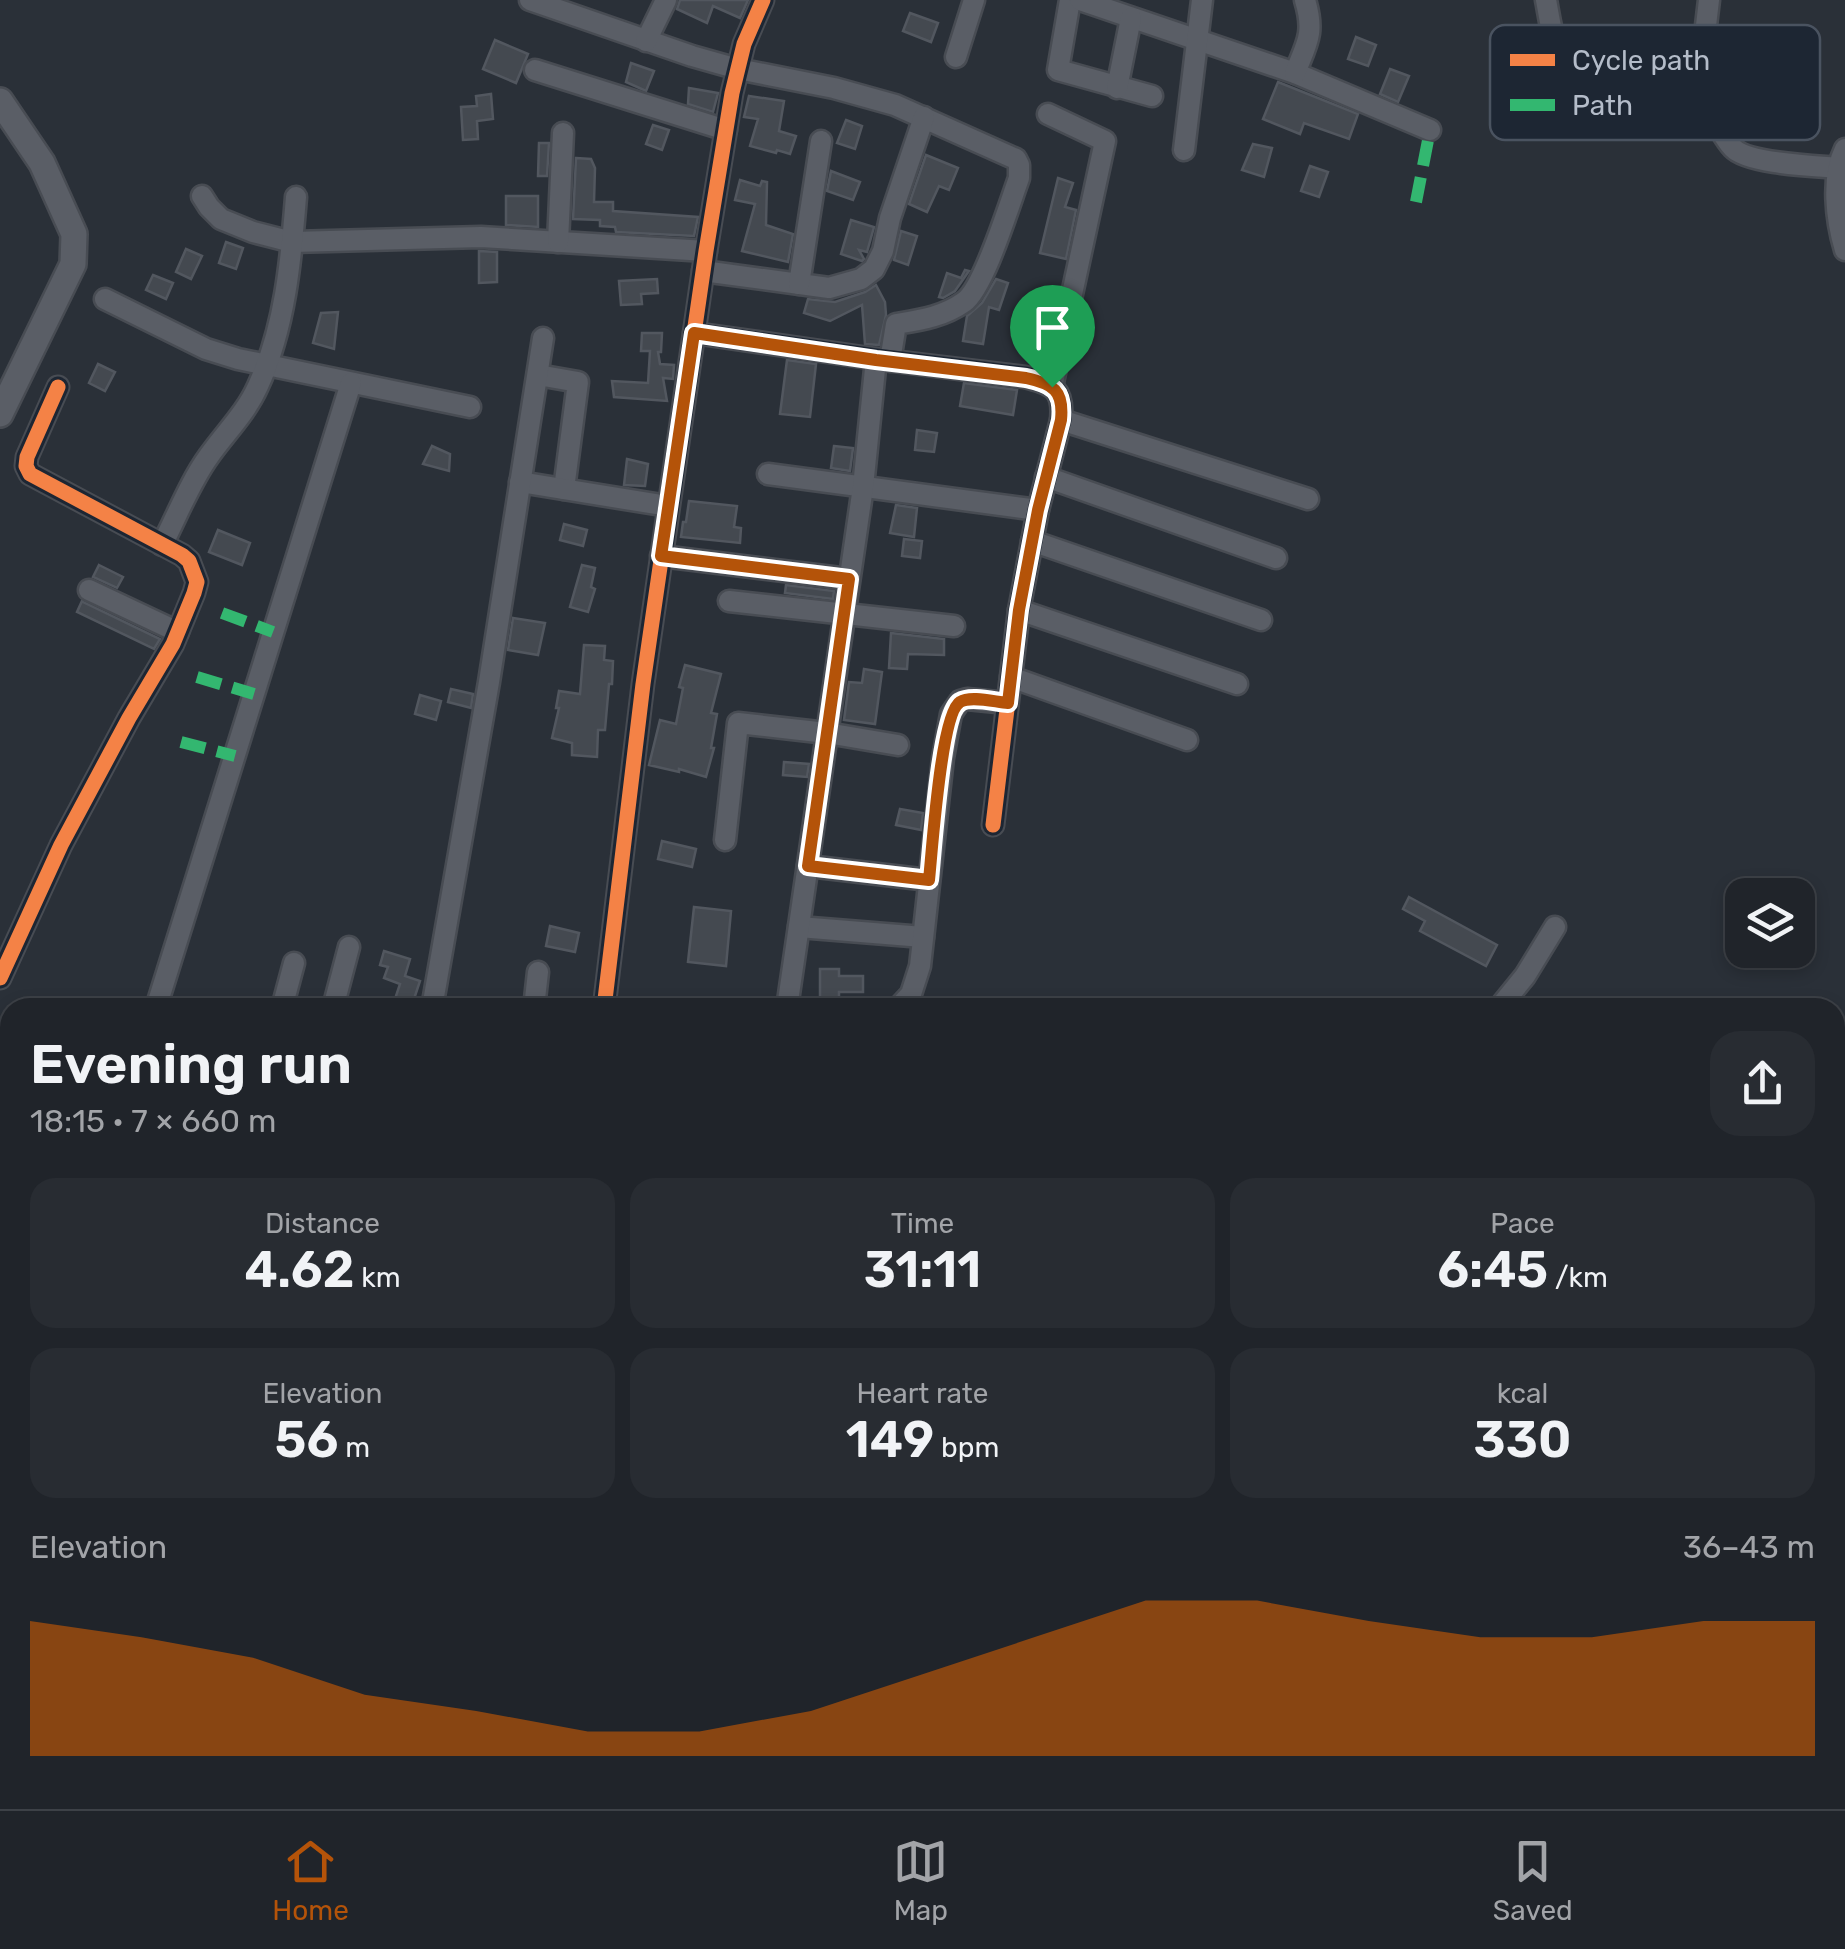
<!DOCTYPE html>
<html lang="en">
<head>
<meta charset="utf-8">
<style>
  :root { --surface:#20242a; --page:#282c32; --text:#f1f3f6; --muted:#a2a4a8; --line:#3d4147; --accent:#b45309 }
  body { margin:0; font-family:Rubik,sans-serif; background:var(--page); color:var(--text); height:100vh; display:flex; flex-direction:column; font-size:38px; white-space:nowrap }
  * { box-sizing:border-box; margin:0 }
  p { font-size:32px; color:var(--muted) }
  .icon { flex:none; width:55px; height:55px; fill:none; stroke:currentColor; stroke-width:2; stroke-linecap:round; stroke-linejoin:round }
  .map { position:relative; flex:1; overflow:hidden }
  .panel { position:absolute; left:0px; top:998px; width:1845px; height:812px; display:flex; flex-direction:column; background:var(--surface); border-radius:30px 30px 0 0; box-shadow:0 5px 15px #0003,0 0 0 2px var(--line) }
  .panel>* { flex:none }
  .controls { position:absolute; left:1725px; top:878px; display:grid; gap:20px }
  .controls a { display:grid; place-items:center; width:90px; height:90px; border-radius:20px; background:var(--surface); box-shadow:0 5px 15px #0003,0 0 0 2px var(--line); font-size:50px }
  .pin { position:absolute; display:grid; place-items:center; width:85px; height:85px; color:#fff; margin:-102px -42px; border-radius:50% 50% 50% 0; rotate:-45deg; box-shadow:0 0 10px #0007 }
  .pin .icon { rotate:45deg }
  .round { display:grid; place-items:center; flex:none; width:105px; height:105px; border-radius:30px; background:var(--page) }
  .summary { display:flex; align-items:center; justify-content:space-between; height:170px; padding:0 30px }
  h1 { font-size:55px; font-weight:600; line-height:75px }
  .figures { display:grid; grid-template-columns:repeat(3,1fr); gap:15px; height:170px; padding:10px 30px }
  .figures div { display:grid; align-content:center; border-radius:25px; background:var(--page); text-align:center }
  .figures b { font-size:50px; font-weight:600 }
  .figures small { font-size:28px; font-weight:400 }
  .figures p { font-size:28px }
  .chart { height:280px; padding:20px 30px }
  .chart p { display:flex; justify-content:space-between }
  .chart svg { width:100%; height:180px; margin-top:10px; fill:var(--accent); opacity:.7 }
  .tab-bar { display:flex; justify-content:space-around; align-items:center; height:140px; border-top:2px solid var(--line); background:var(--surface); font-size:28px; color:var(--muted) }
  .tab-bar a { display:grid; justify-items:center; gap:5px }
  .tab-bar .active { color:var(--accent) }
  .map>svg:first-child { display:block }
  .building { fill:#444950; stroke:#52575f; stroke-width:2.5 }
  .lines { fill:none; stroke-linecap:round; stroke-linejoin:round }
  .minor-casing { stroke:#484c53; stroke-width:25 }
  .tertiary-casing { stroke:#484c53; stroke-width:30 }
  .minor { stroke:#5a5e66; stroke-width:20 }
  .tertiary { stroke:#5a5e66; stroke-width:25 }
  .quiet { stroke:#33b770; stroke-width:12; stroke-dasharray:25 12; stroke-linecap:butt }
  .cycleway-casing { stroke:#1d2633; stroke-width:21 }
  .cycleway { stroke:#f48246; stroke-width:15 }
  .route-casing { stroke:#fff; stroke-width:20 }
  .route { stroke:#b45309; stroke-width:12 }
  .key { fill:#1d2633; stroke:#4a5360; stroke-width:2.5 }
  .key-label { font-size:28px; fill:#b4bcc9 }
</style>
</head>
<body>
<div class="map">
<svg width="1845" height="1809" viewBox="0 0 1845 1809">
  <rect width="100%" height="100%" fill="#2a3038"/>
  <g class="building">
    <path d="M680 0H748L740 18 713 6 707 23 677 9Z"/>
    <path d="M910 13 938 23 931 42 903 31Z"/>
    <path d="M1356 37 1376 45 1368 66 1348 59Z"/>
    <path d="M495 40 528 54 516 83 483 69Z"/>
    <path d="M631 63 654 71 646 91 626 82Z"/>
    <path d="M1390 69 1409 76 1398 102 1380 94Z"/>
    <path d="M1278 82 1358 114 1349 139 1304 123 1300 134 1263 119Z"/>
    <path d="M689 88 718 93 713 112 688 104Z"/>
    <path d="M491 94 493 119 477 121 478 139 463 140 461 107 477 106 476 96Z"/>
    <path d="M749 96 784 101 779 131 796 136 790 154 777 150 776 153 750 146 758 119 744 117Z"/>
    <path d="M846 120 862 126 855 149 837 143Z"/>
    <path d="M653 125 669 130 662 150 646 144Z"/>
    <path d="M539 143H549L547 176H538Z"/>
    <path d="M1253 144 1272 148 1264 177 1242 170Z"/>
    <path d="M926 155 958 168 949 190 939 186 927 212 909 204Z"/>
    <path d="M576 158 591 159 595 168 594 202H613V211L698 217 694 236 616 232 615 227 600 226V220L573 219Z"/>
    <path d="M1310 166 1328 172 1319 197 1301 191Z"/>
    <path d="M831 171 860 182 853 200 827 191Z"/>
    <path d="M1058 178 1073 183 1065 207 1076 210 1066 259 1040 253Z"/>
    <path d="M740 180 760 186 762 181 767 182 766 225 793 234 788 262 742 251 755 204 735 200Z"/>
    <path d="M506 196H538V227L506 225Z"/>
    <path d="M851 220 874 227 867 252 859 250 864 259 862 261 841 254Z"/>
    <path d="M901 231 917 236 908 265 894 260Z"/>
    <path d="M226 242 243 248 236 269 219 263Z"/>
    <path d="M186 249 202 256 191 279 176 272Z"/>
    <path d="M479 251 497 252V282L479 283Z"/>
    <path d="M965 270 969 271 955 291 943 298 939 297 947 273 961 278Z"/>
    <path d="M153 275 173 283 166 299 146 290Z"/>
    <path d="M657 279 658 293 641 294 642 304 621 305 619 281Z"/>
    <path d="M996 279 1008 283 999 310 989 307 983 344 963 341 967 316 982 303Z"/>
    <path d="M876 285 885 302 886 315 879 345 865 344 862 305 830 321 804 313 808 299 835 302 865 292Z"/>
    <path d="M338 312 334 349 313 343 321 313Z"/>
    <path d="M642 333H662L661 352H658L660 364 674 365 673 379 663 378 667 401 614 397 612 381 648 383 650 351H641Z"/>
    <path d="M787 360 816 364 810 417 780 414Z"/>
    <path d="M98 364 115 372 105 391 89 383Z"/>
    <path d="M964 383 1017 390 1013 415 960 406Z"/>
    <path d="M917 430 937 433 934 452 915 450Z"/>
    <path d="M432 446 450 454 449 471 423 464Z"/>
    <path d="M834 446 853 448 850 471 831 468Z"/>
    <path d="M627 459 648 464 645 486 624 485Z"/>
    <path d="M689 501 737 506 734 527 741 528 740 543 681 537 683 522H686Z"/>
    <path d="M896 505 917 508 914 537 890 533Z"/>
    <path d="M564 524 587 530 583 546 560 540Z"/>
    <path d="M218 530 250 543 242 565 209 552Z"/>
    <path d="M904 539 922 541 920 558 902 556Z"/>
    <path d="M99 565 123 577 117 588 93 577Z"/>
    <path d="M582 565 595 568 591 587 595 589 588 612 570 607Z"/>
    <path d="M786 585 834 591 833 599 785 593Z"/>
    <path d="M82 601 83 602 160 639 154 649 77 612Z"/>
    <path d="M513 618 545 623 538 655 508 650Z"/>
    <path d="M891 633 944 639V655L908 654 907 669 889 668Z"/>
    <path d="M584 645 605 646 604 660 613 661 612 684H609L605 730H598L597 757 572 755V743L552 738 559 708H556L559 691 580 694Z"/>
    <path d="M685 665 721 674 711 713 717 714 711 748H714L706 777 679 769V772L649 765 660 720 676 724 683 688 679 687Z"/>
    <path d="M864 669 882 672 875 724 844 720 849 682 862 683Z"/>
    <path d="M451 689 473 694 471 708 448 702Z"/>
    <path d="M420 695 441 701 436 720 415 714Z"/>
    <path d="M784 762 809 764 807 777 783 775Z"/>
    <path d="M900 809 923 813 921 830 896 825Z"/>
    <path d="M662 841 696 849 692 867 658 859Z"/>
    <path d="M1409 897 1497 945 1486 966 1420 931 1425 921 1403 909Z"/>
    <path d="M694 907 731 911 726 966 688 962Z"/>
    <path d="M550 926 579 933 575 952 546 946Z"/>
    <path d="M384 951 410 959 405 976 420 981 411 1008 393 1005 400 984 384 978 388 967 380 965Z"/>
    <path d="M820 969H839V976H863V992H839V1008H820Z"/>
  </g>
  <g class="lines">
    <g class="minor-casing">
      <g id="minor">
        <path d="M530 0 692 56 738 69 834 88 895 105 1016 159 1019 165V178C1009 205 984 288 964 302 943 317 920 320 896 324L890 361"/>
        <path d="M1070 0 1058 70 1152 96"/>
        <path d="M1080 0 1295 73 1430 130"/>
        <path d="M1546 0C1551 25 1552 52 1574 68 1610 78 1663 85 1694 101 1714 111 1719 133 1733 148 1748 164 1816 166 1839 168"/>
        <path d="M646 41 666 0"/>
        <path d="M956 57 974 0"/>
        <path d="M535 70 726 130"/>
        <path d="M1295 73C1307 43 1315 33 1305 0"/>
        <path d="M1117 88 1131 18"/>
        <path d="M1697 102 1709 0"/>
        <path d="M1048 114 1105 141 1052 387"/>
        <path d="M1845 149C1831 177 1836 220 1845 250"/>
        <path d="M1184 150 1202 0"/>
        <path d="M202 196 209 207 221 219 253 232 292 242 481 237 706 251"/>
        <path d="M558 242 563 133"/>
        <path d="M703 271 829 288 861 279 874 269 883 251 890 218 924 117"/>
        <path d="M799 284 821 141"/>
        <path d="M105 299 206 349 238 359 470 407"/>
        <path d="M694 333 876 359 1025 377C1053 384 1064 389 1061 420L1038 510 1019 610 993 825"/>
        <path d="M538 375 578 382 564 489"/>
        <path d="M1061 420 1308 499"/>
        <path d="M768 474 1038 510"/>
        <path d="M1046 477 1276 558"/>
        <path d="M520 482 668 506"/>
        <path d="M1032 541 1261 620"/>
        <path d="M162 545C177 516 190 482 209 456 226 432 246 413 258 386 285 328 291 260 296 197"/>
        <path d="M661 556 849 579"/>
        <path d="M89 590 178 632"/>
        <path d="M729 601 954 626"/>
        <path d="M1019 610 1237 684"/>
        <path d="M1011 677 1187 740"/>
        <path d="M725 840 738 723 827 733 898 745"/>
        <path d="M808 866 929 880"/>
        <path d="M799 927 923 937"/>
        <path d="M0 978 61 845 129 718 173 644 194 593 197 582 189 561 182 555 30 474 26 466 27 457 58 387"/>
        <path d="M156 1008 351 383"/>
        <path d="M282 1008 294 963"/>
        <path d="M333 1008 349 947"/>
        <path d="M432 1008 489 682 543 338"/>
        <path d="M534 1008 538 972"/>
        <path d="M604 1008 643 684 706 251 732 93 744 44 763 0"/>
        <path d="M787 1008 863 487 876 359"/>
        <path d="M898 1008 911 994 920 966 943 758 951 714 960 701 967 699 1007 703"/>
        <path d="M1499 1008 1525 976 1555 927"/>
        <path d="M0 1253 10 1256"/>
        <path d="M0 1369 10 1373"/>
        <path d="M5 1551 10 1538"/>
        <path d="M0 1634 10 1638"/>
        <path d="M1835 1659 1845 1664"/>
        <path d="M7 1711 10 1712"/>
        <path d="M1845 1760 1841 1770 1845 1779"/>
        <path d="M0 1780 10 1783"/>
        <path d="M558 1800 559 1809"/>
        <path d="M939 1800 941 1809"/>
        <path d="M995 1800 1023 1809"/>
        <path d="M1428 1800 1457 1809"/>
        <path d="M72 1809 112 1800"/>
        <path d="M580 1809 588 1800"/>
        <path d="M656 1809 668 1800"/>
        <path d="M968 1809 980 1800"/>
        <path d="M1687 1809 1690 1800"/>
      </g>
    </g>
    <g class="tertiary-casing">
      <g id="tertiary">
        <path d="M0 101 42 163 74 234 73 264 0 414"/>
        <path d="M731 1809 738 1800"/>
      </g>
    </g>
    <use href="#minor" class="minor"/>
    <use href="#tertiary" class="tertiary"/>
    <g class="quiet">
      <path d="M1416 202 1430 130"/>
      <path d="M222 613 273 632"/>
      <path d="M197 677 254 694"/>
      <path d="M181 742 235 756"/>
    </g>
    <g class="cycleway-casing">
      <g id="cycleway">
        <path d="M694 333 876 359 1025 377C1053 384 1064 389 1061 420L1038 510 1019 610 993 825"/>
        <path d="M0 978 61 845 129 718 173 644 194 593 197 582 189 561 182 555 30 474 26 466 27 457 58 387"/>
        <path d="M604 1008 643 684 706 251 732 93 744 44 763 0"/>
      </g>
    </g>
    <use href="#cycleway" class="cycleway"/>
  </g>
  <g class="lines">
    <g class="route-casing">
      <path id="route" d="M694 333 876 360 1026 378C1053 384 1064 390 1061 420L1038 510 1019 610 1008 703C995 702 971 695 960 702 941 713 932 852 929 880L808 866 849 579 661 556Z"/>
    </g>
    <use href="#route" class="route"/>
  </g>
  <rect x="1490" y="25" width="330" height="115" rx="15" class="key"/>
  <rect x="1510" y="54" width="45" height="12" fill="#f48246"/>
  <rect x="1510" y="99" width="45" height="12" fill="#33b770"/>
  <g class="key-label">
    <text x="1572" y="70">Cycle path</text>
    <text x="1572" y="115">Path</text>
  </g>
</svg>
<div class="controls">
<a><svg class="icon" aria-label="layers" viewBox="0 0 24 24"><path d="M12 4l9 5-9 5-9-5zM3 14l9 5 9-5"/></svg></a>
</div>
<div class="pin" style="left:1052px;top:387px;background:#1e9e55"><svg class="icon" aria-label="arrive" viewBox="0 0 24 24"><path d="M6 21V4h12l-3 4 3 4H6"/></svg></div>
<section class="panel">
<div class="summary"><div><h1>Evening run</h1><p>18:15 · 7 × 660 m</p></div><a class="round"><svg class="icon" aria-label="share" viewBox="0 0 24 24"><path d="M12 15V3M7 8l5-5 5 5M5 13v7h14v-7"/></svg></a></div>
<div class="figures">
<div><p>Distance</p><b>4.62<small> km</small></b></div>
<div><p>Time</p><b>31:11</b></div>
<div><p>Pace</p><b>6:45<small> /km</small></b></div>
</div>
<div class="figures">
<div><p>Elevation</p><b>56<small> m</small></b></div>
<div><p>Heart rate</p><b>149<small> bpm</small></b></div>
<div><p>kcal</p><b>330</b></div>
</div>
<div class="chart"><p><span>Elevation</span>36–43 m</p>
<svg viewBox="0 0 160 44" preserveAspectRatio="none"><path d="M0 44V11L10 15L20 20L30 29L40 33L50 38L60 38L70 33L80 24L90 15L100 6L110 6L120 11L130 15L140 15L150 11L160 11V44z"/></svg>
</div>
</section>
</div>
<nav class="tab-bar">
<a class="active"><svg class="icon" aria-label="home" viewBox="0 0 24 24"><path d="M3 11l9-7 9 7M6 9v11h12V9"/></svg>Home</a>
<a><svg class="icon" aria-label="map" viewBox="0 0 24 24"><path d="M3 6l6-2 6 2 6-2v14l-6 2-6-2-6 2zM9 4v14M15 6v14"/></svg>Map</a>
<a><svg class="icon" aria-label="saved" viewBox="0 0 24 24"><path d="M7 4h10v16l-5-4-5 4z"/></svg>Saved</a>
</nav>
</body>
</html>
